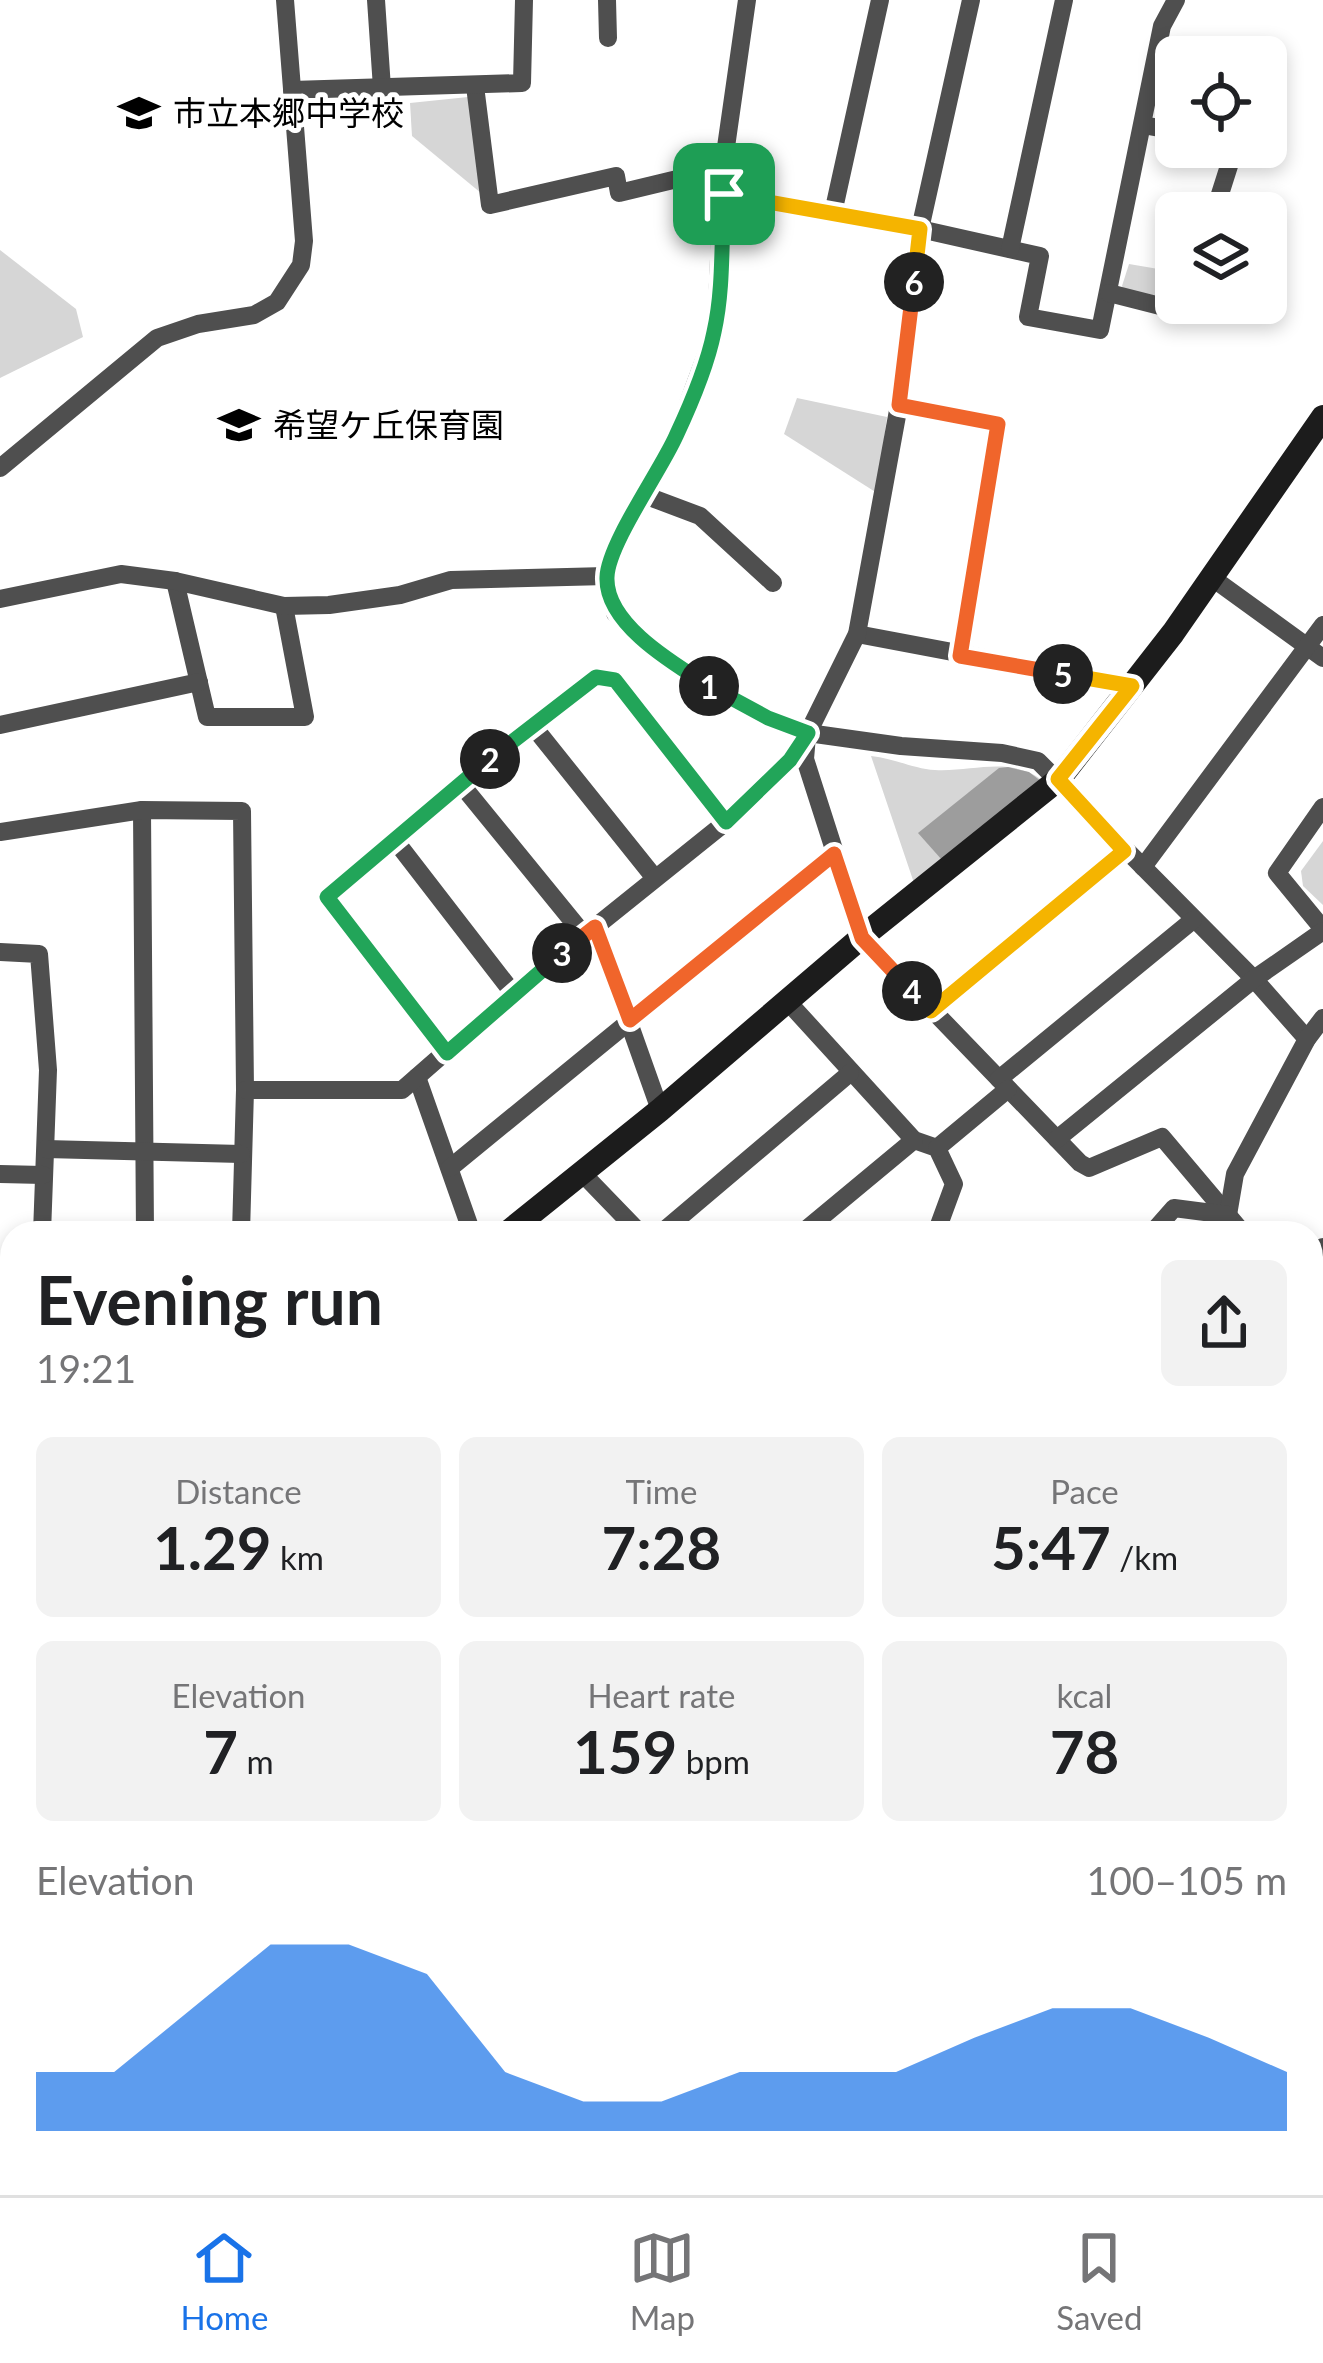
<!DOCTYPE html>
<html lang="en">
<head>
<meta charset="utf-8">
<style>
  :root { --surface:#fff; --page:#f2f2f2; --text:#202124; --muted:#757577; --line:#e0e0e0; --accent:#1a73e8 }
  body { margin:0; font-family:Lato,"Noto Sans JP",sans-serif; background:var(--page); color:var(--text); height:100vh; display:flex; flex-direction:column; font-size:45px; white-space:nowrap }
  * { box-sizing:border-box; margin:0 }
  p { font-size:39px; color:var(--muted) }
  .icon { flex:none; width:66px; height:66px; fill:none; stroke:currentColor; stroke-width:2; stroke-linecap:round; stroke-linejoin:round }
  .map { position:relative; flex:1; overflow:hidden }
  .sheet { position:absolute; left:0px; top:1221px; width:1323px; height:975px; display:flex; flex-direction:column; background:var(--surface); border-radius:36px 36px 0 0; box-shadow:0 6px 18px #0003 }
  .sheet>* { flex:none }
  .controls { position:absolute; left:1155px; top:36px; display:grid; gap:24px }
  .controls a { display:grid; place-items:center; width:132px; height:132px; border-radius:18px; background:var(--surface); box-shadow:0 6px 18px #0003; font-size:60px }
  .pin { position:absolute; display:grid; place-items:center; width:102px; height:102px; color:#fff; margin:-51px; border-radius:24px; box-shadow:0 6px 18px #0006 }
  .km { position:absolute; width:60px; height:60px; margin:-30px; border-radius:50%; background:#222; color:#fff; font-size:33px; line-height:60px; text-align:center }
  .round { display:grid; place-items:center; flex:none; width:126px; height:126px; border-radius:18px; background:var(--page) }
  .headline { display:flex; align-items:center; justify-content:space-between; height:204px; padding:0 36px }
  h1 { font-size:66px; font-weight:700; line-height:90px }
  .metrics { display:grid; grid-template-columns:repeat(3,1fr); gap:18px; height:204px; padding:12px 36px }
  .metrics div { display:grid; align-content:center; border-radius:18px; background:var(--page); text-align:center }
  .metrics b { font-size:60px; font-weight:700 }
  .metrics small { font-size:33px; font-weight:400 }
  .metrics p { font-size:33px }
  .chart { height:336px; padding:24px 36px }
  .chart p { display:flex; justify-content:space-between }
  .chart svg { width:100%; height:216px; margin-top:12px; fill:var(--accent); opacity:.7 }
  .tab-bar { display:flex; justify-content:space-around; align-items:center; height:168px; border-top:3px solid var(--line); background:var(--surface); font-size:33px; color:var(--muted) }
  .tab-bar a { display:grid; justify-items:center; gap:6px }
  .tab-bar .current { color:var(--accent) }
  .map>svg:first-child { display:block }
  .green { fill:#d6d6d6 }
  .water { fill:#9d9d9d }
  .lines { fill:none; stroke-linecap:round; stroke-linejoin:round }
  .street { stroke:#4f4f4f; stroke-width:18 }
  .secondary { stroke:#1c1c1c; stroke-width:24 }
  .split-1-casing { stroke:#fff; stroke-width:24 }
  .split-2-casing { stroke:#fff; stroke-width:24 }
  .split-3-casing { stroke:#fff; stroke-width:24 }
  .split-4-casing { stroke:#fff; stroke-width:24 }
  .split-5-casing { stroke:#fff; stroke-width:24 }
  .split-6-casing { stroke:#fff; stroke-width:24 }
  .split-7-casing { stroke:#fff; stroke-width:24 }
  .split-1 { stroke:#22a559; stroke-width:15 }
  .split-2 { stroke:#22a559; stroke-width:15 }
  .split-3 { stroke:#22a559; stroke-width:15 }
  .split-4 { stroke:#f0652b; stroke-width:15 }
  .split-5 { stroke:#f5b400; stroke-width:15 }
  .split-6 { stroke:#f0652b; stroke-width:15 }
  .split-7 { stroke:#f5b400; stroke-width:15 }
  .labels { text-anchor:middle; stroke-width:10; stroke-linejoin:round; paint-order:stroke }
  .poi-label { font-size:33px; fill:#000; stroke:#fff; text-anchor:start }
</style>
</head>
<body>
<div class="map">
<svg width="1323" height="2195" viewBox="0 0 1323 2195">
  <rect width="100%" height="100%" fill="#fff"/>
  <g class="green">
    <path d="M468 97 487 198 412 136 410 103Z"/>
    <path d="M0 250 76 309 83 337 0 378Z"/>
    <path d="M1129 264 1176 272 1174 300 1125 292 1122 286Z"/>
    <path d="M1208 303H1259L1250 317 1207 315Z"/>
    <path d="M797 398 887 417 877 493 784 434Z"/>
    <path d="M871 756C893 758 914 769 935 770 975 772 1010 755 1045 782L914 883Z"/>
    <path d="M1323 841V905L1303 886 1301 871Z"/>
    <path d="M405 2184H637L638 2195H403Z"/>
  </g>
  <path class="water" d="M1008 767 1029 772 1042 782 942 860 918 833 999 768Z"/>
  <g class="lines">
    <g class="street">
      <path d="M376 0 382 88"/>
      <path d="M607 0 608 38"/>
      <path d="M747 0 723 168 716 328 676 436 625 527 606 576 615 613 670 662 768 718 808 733 901 746 1002 753 1038 761 1254 979 1307 1039"/>
      <path d="M475 86 490 205 616 176 619 193 723 168"/>
      <path d="M292 90 522 83 524 0"/>
      <path d="M1143 125 1176 131"/>
      <path d="M724 194 920 229 1040 256 1028 317 1100 330 1162 26 1176 0"/>
      <path d="M833 213 880 0"/>
      <path d="M1214 213 1235 147"/>
      <path d="M1010 249 1064 0"/>
      <path d="M1109 293 1168 308 1185 303"/>
      <path d="M899 405 998 424 960 656"/>
      <path d="M0 468 157 338 198 324 254 315 277 302 301 265 304 241 285 0"/>
      <path d="M644 495 700 516 773 583"/>
      <path d="M1211 577 1323 658"/>
      <path d="M175 581 207 717H305L284 606"/>
      <path d="M0 599 121 574 175 581 284 606 329 605 400 595 451 580 606 576"/>
      <path d="M857 634 1132 686"/>
      <path d="M0 725 199 682"/>
      <path d="M533 726 654 877"/>
      <path d="M807 736 805 759 862 937 1080 1163 1089 1168 1162 1137 1243 1233"/>
      <path d="M460 783 584 935"/>
      <path d="M1323 807 1277 873 1323 929"/>
      <path d="M142 810 145 1233"/>
      <path d="M0 832 142 810 242 811 245 1090 241 1233"/>
      <path d="M394 839 513 993"/>
      <path d="M1143 867 1323 625"/>
      <path d="M595 927 660 1110"/>
      <path d="M0 952 39 954 48 1070 42 1233"/>
      <path d="M789 1003 914 1140 937 1148 954 1184 936 1233"/>
      <path d="M931 1011 1124 851"/>
      <path d="M447 1053 327 897 460 783 596 677 615 680 726 822"/>
      <path d="M417 1077 472 1233"/>
      <path d="M999 1079 1193 920"/>
      <path d="M245 1090H402L513 993 726 822 791 760 808 733 857 634 899 405 920 229 971 0"/>
      <path d="M1057 1139 1254 979 1323 931"/>
      <path d="M937 1148 1008 1089"/>
      <path d="M46 1149 241 1154"/>
      <path d="M450 1168 834 854"/>
      <path d="M0 1174 43 1175"/>
      <path d="M583 1174 640 1233"/>
      <path d="M1228 1215 1235 1174 1307 1039 1323 1018"/>
      <path d="M661 1233 850 1073"/>
      <path d="M802 1233 914 1140"/>
      <path d="M1152 1233 1174 1208 1228 1215"/>
      <path d="M1311 1251 1323 1247"/>
      <path d="M0 1656 12 1657"/>
      <path d="M0 1747H12"/>
      <path d="M0 1830 12 1828"/>
      <path d="M307 2195 310 2184"/>
    </g>
    <g class="secondary">
      <path d="M507 1233 660 1110 862 937 1059 779 1173 633 1323 417"/>
      <path d="M0 1414H12"/>
    </g>
  </g>
  <g class="lines">
    <g class="split-1-casing">
      <path id="split-1" d="M709 686C674 664 605 624 607 577 608 544 661 470 676 436 691 404 707 367 714 332 724 288 721 239 724 194"/>
    </g>
    <g class="split-2-casing">
      <path id="split-2" d="M490 759 596 677 615 680 726 822 790 760 808 733 768 718 709 686"/>
    </g>
    <g class="split-3-casing">
      <path id="split-3" d="M490 759 327 897 447 1053 562 953"/>
    </g>
    <g class="split-4-casing">
      <path id="split-4" d="M562 953 595 927 630 1020 834 854 862 938 912 991"/>
    </g>
    <g class="split-5-casing">
      <path id="split-5" d="M912 991 931 1011 1124 851 1058 779 1132 686 1063 674"/>
    </g>
    <g class="split-6-casing">
      <path id="split-6" d="M914 282 899 405 998 424 960 656 1063 674"/>
    </g>
    <g class="split-7-casing">
      <path id="split-7" d="M724 194 920 229 914 282"/>
    </g>
    <use href="#split-1" class="split-1"/>
    <use href="#split-2" class="split-2"/>
    <use href="#split-3" class="split-3"/>
    <use href="#split-4" class="split-4"/>
    <use href="#split-5" class="split-5"/>
    <use href="#split-6" class="split-6"/>
    <use href="#split-7" class="split-7"/>
  </g>
  <defs>
    <g id="school-bare" transform="scale(3.24)"><path d="M0-5L7-2L0 1L-7-2ZM-4 1L0 2.5L4 1V4Q0 6-4 4Z" fill="#000" stroke="#fff" stroke-width="2.5" paint-order="stroke"/></g>
  </defs>
  <g fill-rule="evenodd">
    <use href="#school-bare" x="139" y="113"/>
    <use href="#school-bare" x="239" y="425"/>
  </g>
  <g class="labels">
    <g class="poi-label">
      <text x="173" y="125">市立本郷中学校</text>
      <text x="273" y="437">希望ケ丘保育園</text>
    </g>
  </g>
</svg>
<div class="controls">
<a><svg class="icon" aria-label="locate" viewBox="0 0 24 24"><circle cx="12" cy="12" r="6"/><path d="M12 2v4M12 18v4M2 12h4M18 12h4"/></svg></a>
<a><svg class="icon" aria-label="layers" viewBox="0 0 24 24"><path d="M12 4l9 5-9 5-9-5zM3 14l9 5 9-5"/></svg></a>
</div>
<div class="pin" style="left:724px;top:194px;background:#1e9e55"><svg class="icon" aria-label="arrive" viewBox="0 0 24 24"><path d="M6 21V4h12l-3 4 3 4H6"/></svg></div>
<b class="km" style="left:709px;top:686px">1</b>
<b class="km" style="left:490px;top:759px">2</b>
<b class="km" style="left:562px;top:953px">3</b>
<b class="km" style="left:912px;top:991px">4</b>
<b class="km" style="left:1063px;top:674px">5</b>
<b class="km" style="left:914px;top:282px">6</b>
<section class="sheet">
<div class="headline"><div><h1>Evening run</h1><p>19:21</p></div><a class="round"><svg class="icon" aria-label="share" viewBox="0 0 24 24"><path d="M12 15V3M7 8l5-5 5 5M5 13v7h14v-7"/></svg></a></div>
<div class="metrics">
<div><p>Distance</p><b>1.29<small> km</small></b></div>
<div><p>Time</p><b>7:28</b></div>
<div><p>Pace</p><b>5:47<small> /km</small></b></div>
</div>
<div class="metrics">
<div><p>Elevation</p><b>7<small> m</small></b></div>
<div><p>Heart rate</p><b>159<small> bpm</small></b></div>
<div><p>kcal</p><b>78</b></div>
</div>
<div class="chart"><p><span>Elevation</span>100–105 m</p>
<svg viewBox="0 0 160 44" preserveAspectRatio="none"><path d="M0 44V32L10 32L20 19L30 6L40 6L50 12L60 32L70 38L80 38L90 32L100 32L110 32L120 25L130 19L140 19L150 25L160 32V44z"/></svg>
</div>
</section>
</div>
<nav class="tab-bar">
<a class="current"><svg class="icon" aria-label="home" viewBox="0 0 24 24"><path d="M3 11l9-7 9 7M6 9v11h12V9"/></svg>Home</a>
<a><svg class="icon" aria-label="map" viewBox="0 0 24 24"><path d="M3 6l6-2 6 2 6-2v14l-6 2-6-2-6 2zM9 4v14M15 6v14"/></svg>Map</a>
<a><svg class="icon" aria-label="saved" viewBox="0 0 24 24"><path d="M7 4h10v16l-5-4-5 4z"/></svg>Saved</a>
</nav>
</body>
</html>
